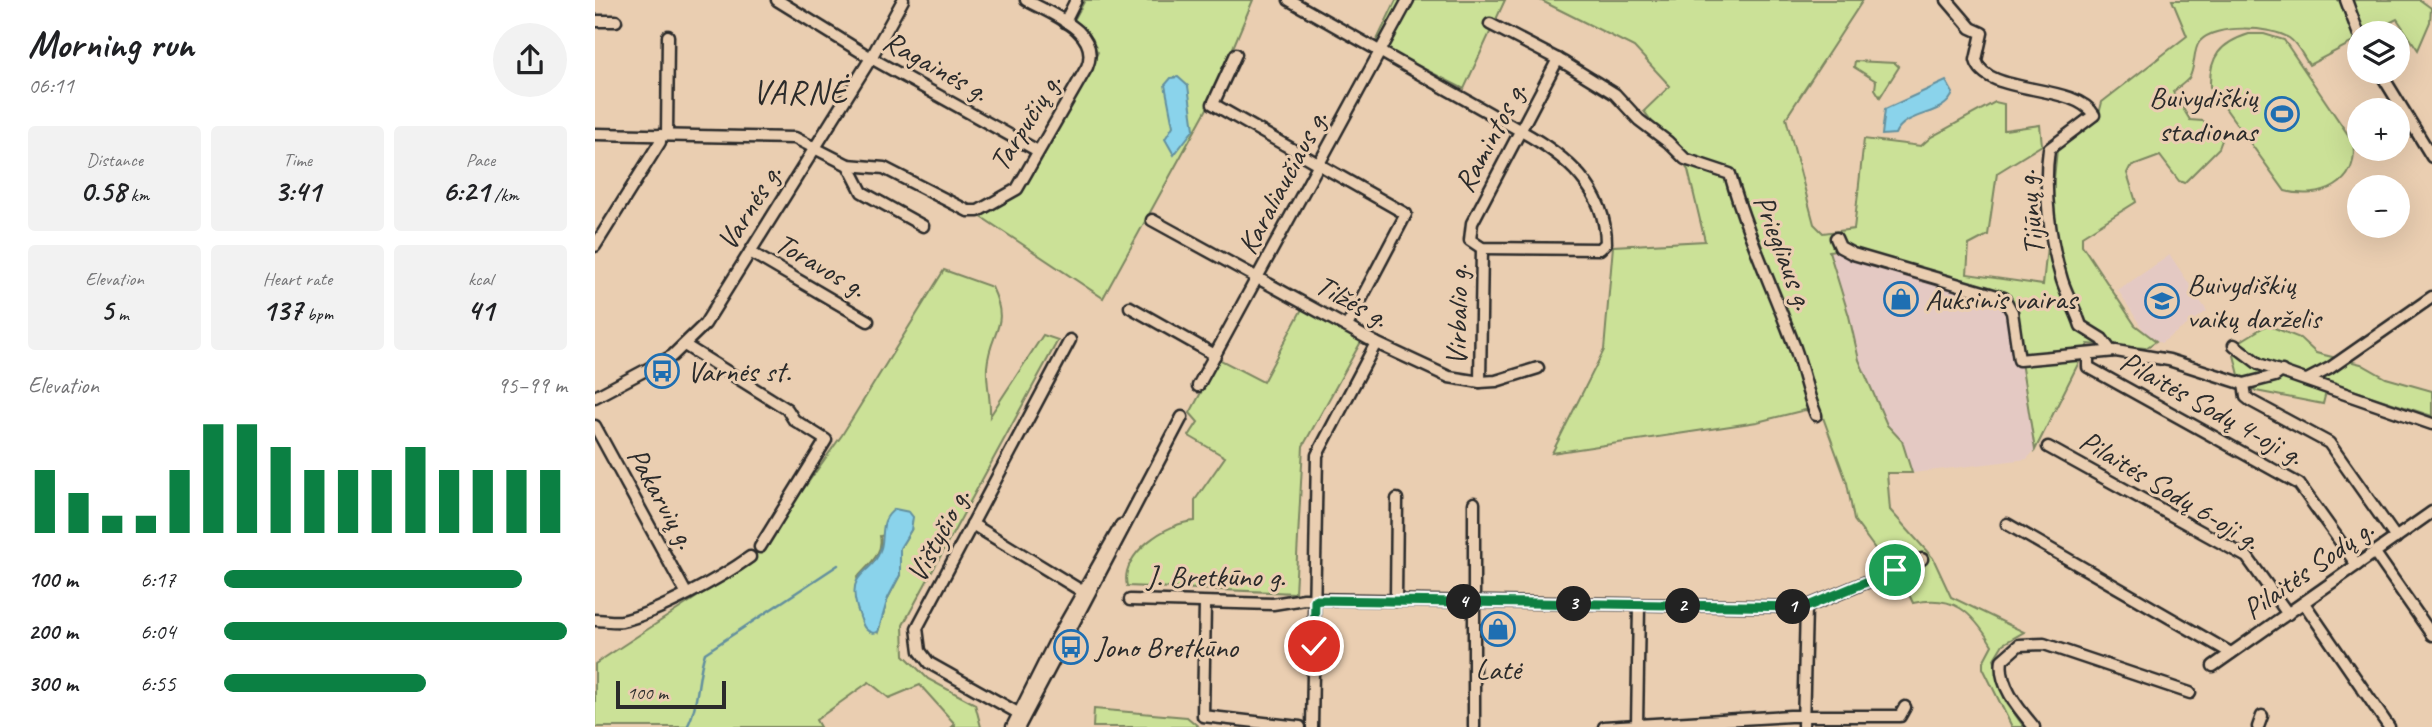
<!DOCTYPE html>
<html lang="en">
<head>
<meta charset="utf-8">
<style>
  :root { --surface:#fff; --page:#f2f2f2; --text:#202124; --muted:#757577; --accent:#0b8043 }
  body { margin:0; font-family:Caveat,sans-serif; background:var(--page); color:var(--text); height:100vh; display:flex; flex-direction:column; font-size:26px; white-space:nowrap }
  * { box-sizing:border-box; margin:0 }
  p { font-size:23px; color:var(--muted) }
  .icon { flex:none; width:38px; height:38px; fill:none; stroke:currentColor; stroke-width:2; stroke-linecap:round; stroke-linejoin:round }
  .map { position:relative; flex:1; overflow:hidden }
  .side { display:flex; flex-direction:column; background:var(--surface); width:595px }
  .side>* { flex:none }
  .controls { position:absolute; left:1752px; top:21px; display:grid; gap:14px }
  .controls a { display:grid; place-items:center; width:63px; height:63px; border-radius:50%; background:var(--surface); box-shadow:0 7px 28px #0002; font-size:35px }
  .scale { position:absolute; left:21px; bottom:18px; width:110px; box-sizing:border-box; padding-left:7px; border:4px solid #2b2b2b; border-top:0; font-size:19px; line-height:24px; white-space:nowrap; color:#2b2b2b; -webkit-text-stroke:5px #eaceb1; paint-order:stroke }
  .pin { position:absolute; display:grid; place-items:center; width:60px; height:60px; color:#fff; margin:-30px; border:4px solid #fff; border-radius:50%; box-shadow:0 2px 7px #0007 }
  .km { position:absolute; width:35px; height:35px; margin:-18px; border-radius:50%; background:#222; color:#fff; font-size:19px; line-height:35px; text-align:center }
  .round { display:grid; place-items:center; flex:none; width:74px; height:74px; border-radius:37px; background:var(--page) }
  .summary { display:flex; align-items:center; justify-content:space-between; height:119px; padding:0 28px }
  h1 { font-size:38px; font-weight:600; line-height:52px }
  .figures { display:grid; grid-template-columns:repeat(3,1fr); gap:10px; height:119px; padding:7px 28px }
  .figures div { display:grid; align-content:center; border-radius:7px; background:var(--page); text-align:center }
  .figures b { font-size:30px; font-weight:600 }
  .figures small { font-size:19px; font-weight:400 }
  .figures p { font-size:19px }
  .chart { height:196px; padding:14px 28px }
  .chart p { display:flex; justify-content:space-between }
  .chart svg { width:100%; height:126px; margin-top:7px; stroke:var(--accent); stroke-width:6 }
  ul { padding:0 28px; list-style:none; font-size:23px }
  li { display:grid; grid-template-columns:112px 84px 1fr; align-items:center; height:52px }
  li i { height:18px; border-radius:9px; background:var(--accent) }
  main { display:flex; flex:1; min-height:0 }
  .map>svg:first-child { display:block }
  .built { fill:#e4c9c3 }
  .green { fill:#cbe197; stroke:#7b8661; stroke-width:2; fill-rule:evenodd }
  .water { fill:#8ad3eb; stroke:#64909e; stroke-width:2 }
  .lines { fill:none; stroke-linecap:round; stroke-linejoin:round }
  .stream { stroke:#64909e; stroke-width:2.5 }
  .minor-casing { stroke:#2b2b2b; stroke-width:15 }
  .minor { stroke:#eaceb1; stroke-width:10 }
  .route-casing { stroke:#fff; stroke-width:14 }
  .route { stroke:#0b8043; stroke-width:9 }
  .labels { text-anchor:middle; stroke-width:6; stroke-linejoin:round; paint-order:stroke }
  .street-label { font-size:30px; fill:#2b2b2b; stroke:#eaceb1 }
  .poi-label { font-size:30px; fill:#2b2b2b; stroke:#eaceb1; text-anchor:start }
  .quarter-label { font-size:33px; letter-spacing:2px; fill:#2b2b2b; stroke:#eaceb1 }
</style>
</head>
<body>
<main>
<section class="side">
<div class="summary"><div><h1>Morning run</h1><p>06:11</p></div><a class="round"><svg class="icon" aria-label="share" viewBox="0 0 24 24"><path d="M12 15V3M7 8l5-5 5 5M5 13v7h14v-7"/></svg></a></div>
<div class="figures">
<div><p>Distance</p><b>0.58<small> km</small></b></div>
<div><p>Time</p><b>3:41</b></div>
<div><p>Pace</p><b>6:21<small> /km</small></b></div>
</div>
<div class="figures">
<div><p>Elevation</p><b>5<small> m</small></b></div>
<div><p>Heart rate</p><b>137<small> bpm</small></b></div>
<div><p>kcal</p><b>41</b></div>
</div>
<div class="chart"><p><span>Elevation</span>95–99 m</p>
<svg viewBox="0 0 160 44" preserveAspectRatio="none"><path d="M5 44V22M15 44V30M25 44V38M35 44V38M45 44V22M55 44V6M65 44V6M75 44V14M85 44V22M95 44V22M105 44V22M115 44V14M125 44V22M135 44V22M145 44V22M155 44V22"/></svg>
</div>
<ul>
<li><b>100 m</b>6:17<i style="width:87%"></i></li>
<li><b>200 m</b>6:04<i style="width:100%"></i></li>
<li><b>300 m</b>6:55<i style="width:59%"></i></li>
</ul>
</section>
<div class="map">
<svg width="1837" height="727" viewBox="0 0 1837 727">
  <rect width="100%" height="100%" fill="#eaceb1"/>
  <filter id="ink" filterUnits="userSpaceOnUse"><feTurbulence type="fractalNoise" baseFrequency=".0143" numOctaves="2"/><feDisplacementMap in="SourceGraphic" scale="14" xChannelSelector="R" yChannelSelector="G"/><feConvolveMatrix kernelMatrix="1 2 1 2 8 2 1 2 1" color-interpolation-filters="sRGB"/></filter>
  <g filter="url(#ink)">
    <g class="built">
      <path d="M1234 251 1364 290 1416 299 1440 450 1432 459 1317 473 1307 441 1292 425 1264 360 1254 315Z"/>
      <path d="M1575 255 1612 311 1566 343 1552 336 1523 290Z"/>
    </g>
    <g class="green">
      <path d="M490 0H658L614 105 508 298 382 214 426 190 503 52 478 22Z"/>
      <path d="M801 0H910L869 89 780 44Z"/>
      <path d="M945 0H1268L1191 118 1219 224 1228 233 1259 229 1269 139 1326 146 1336 137 1400 102 1409 104V130L1445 125 1447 145 1402 173 1393 235 1374 245 1372 274 1448 285 1462 150 1503 118 1507 102 1592 36 1577 0H1825L1836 8 1835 22 1823 50 1802 19 1774 33H1764V39L1714 65C1708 56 1703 44 1694 38 1676 26 1620 24 1605 41 1597 51 1601 67 1594 78 1590 83 1582 88 1578 92L1595 120 1608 121 1627 140 1624 148 1589 183 1584 181 1565 156 1535 167 1532 173 1541 202 1487 236V245L1540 325 1561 341 1551 348 1493 344 1440 450 1416 299 1252 248 1234 251 1254 316 1264 360 1292 425 1307 441 1317 473H1292L1295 510 1338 558 1356 597 1429 632 1408 644 1399 659 1411 702 1429 727H1417L1388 668V662L1397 645C1377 612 1359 594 1318 603L1291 546 1281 550 1259 520 1252 483 1226 412 1210 410 1162 422 957 453 1009 350 1018 246 1110 241 1093 170 1049 111 1075 86 1039 47Z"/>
      <path d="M1654 34H1669L1689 40 1758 142C1765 185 1725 200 1690 191L1615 87C1614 57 1625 43 1654 34Z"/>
      <path d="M1260 61 1300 63 1304 67 1285 97 1280 89 1281 81 1259 67Z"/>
      <path d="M349 270 397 287C416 328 395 330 392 367 391 383 396 399 395 416L448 335 463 340 308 625 309 655 333 679 380 704 386 727H357L360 724 325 685 294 698 274 682 221 720 225 727H0V664L146 568 167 547 247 435ZM316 530 305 548V575L293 598 283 632 262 578C273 565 289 554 285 536Z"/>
      <path d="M708 307 767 340 708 446 700 593 532 586C524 554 573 522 600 521V500L630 457 594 436 603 422 595 413 624 359 668 382Z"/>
      <path d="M1672 325 1705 338 1721 353 1766 364 1791 378 1837 391V416L1743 385 1731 392 1728 404 1661 391 1645 379 1639 355 1646 341Z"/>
      <path d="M499 709 592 717 604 727H498Z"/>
    </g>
    <g class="water">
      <path d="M583 77 593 86 599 129 579 155 570 139 578 126 570 85 576 78Z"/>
      <path d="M1351 81 1358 93C1350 117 1311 110 1300 134L1287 135 1290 109Z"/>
      <path d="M300 509 314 512 318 517 316 530 305 548V575L293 598 283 632 278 633C269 631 268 625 265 617 247 568 277 579 286 548 290 533 284 520 300 509Z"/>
    </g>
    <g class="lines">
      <path class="stream" d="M92 727C104 706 102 676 110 653L243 565"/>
      <g class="minor-casing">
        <g id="minor">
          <path d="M182 0 276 58 443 151"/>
          <path d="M694 0 926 131C970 155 1011 189 1011 243L1005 249 887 248 875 240 877 223 963 59"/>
          <path d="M1352 0 1376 28 1387 33 1381 60C1390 96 1479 82 1499 115L1454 149C1448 190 1455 241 1467 280 1472 296 1481 310 1486 326L1507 339 1516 351"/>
          <path d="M1751 0 1764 35"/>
          <path d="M0 21H21"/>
          <path d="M470 22 481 0"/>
          <path d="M895 24 968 62 1020 94 1044 120 1073 142 1090 159 1135 174C1152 234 1178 289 1200 348 1208 370 1212 393 1221 415"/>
          <path d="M641 54 618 104 811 214 752 326"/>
          <path d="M1785 72 1837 157"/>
          <path d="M0 134 200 138 253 165 267 192 328 226"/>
          <path d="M72 135 73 36"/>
          <path d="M253 165 289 168 373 211H383L422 189 492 67C507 31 455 14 431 0"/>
          <path d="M557 220 781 343 854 377 885 382 901 381 943 368"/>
          <path d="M1241 238 1245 247 1258 254 1409 298 1417 312 1424 360 1521 351 1574 360 1649 384"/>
          <path d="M0 246 65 142V135"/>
          <path d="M155 252 273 321"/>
          <path d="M535 307 620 355"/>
          <path d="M1639 345 1664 364 1837 424"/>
          <path d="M91 346 192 409 199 420 231 440 165 547"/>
          <path d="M1493 354V367L1704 484 1762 565"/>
          <path d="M1712 380 1735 368 1837 297"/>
          <path d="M885 382 887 248"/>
          <path d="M1649 384 1651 397 1656 401 1734 443 1801 538"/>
          <path d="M1649 384 1680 376 1687 371"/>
          <path d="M603 386 813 0"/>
          <path d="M0 397 77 356 110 324 276 58 308 0"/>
          <path d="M0 426 91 593"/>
          <path d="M1453 447 1652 557 1693 614"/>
          <path d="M879 503V727"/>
          <path d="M377 524 490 593"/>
          <path d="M1412 524 1636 653"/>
          <path d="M1780 553 1837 635"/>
          <path d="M535 600 678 604 709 599 1211 607 1327 559"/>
          <path d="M801 601 802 499"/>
          <path d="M1709 603 1794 727"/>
          <path d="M610 604 608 716 705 727"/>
          <path d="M0 620C9 620 19 622 27 621 62 613 126 578 155 557"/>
          <path d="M1618 666 1837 512"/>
          <path d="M423 713 334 663 325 651 322 628 475 340"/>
          <path d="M1042 725 1044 606"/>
          <path d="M417 727 460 641 526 525"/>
          <path d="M424 727 587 417"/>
          <path d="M717 727 722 455 781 343"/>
          <path d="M1009 727 1195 716H1305L1310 707"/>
          <path d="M1208 727 1211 607"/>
          <path d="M1439 727C1424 709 1403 685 1407 660L1424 645 1449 644 1595 693"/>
          <path d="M1663 727 1667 716"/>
        </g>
      </g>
      <use href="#minor" class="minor"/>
    </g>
  </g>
  <g class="lines" filter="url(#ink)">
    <g class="route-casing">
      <path id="route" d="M719 646 720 600 1211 607 1300 570"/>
    </g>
    <use href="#route" class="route"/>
  </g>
  <defs>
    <g id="stadium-ring" transform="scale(1.75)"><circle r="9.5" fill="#eaceb1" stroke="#1f6fb2" stroke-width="1.5"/><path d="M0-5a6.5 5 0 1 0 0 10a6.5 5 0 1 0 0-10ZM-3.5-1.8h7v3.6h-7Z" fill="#1f6fb2"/></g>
    <g id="shop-ring" transform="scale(1.75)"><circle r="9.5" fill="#eaceb1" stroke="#1f6fb2" stroke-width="1.5"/><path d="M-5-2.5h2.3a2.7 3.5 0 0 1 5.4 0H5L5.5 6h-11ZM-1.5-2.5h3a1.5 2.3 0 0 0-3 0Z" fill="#1f6fb2"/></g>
    <g id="school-ring" transform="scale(1.75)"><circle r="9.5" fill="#eaceb1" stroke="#1f6fb2" stroke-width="1.5"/><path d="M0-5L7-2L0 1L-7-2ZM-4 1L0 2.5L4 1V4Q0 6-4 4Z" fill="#1f6fb2"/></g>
    <g id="bus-ring" transform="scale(1.75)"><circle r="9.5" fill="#eaceb1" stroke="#1f6fb2" stroke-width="1.5"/><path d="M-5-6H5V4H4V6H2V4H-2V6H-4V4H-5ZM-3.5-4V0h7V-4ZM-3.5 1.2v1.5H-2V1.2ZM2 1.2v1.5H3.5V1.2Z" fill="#1f6fb2"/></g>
  </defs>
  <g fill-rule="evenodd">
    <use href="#stadium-ring" x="1687" y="114"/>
    <use href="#shop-ring" x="1306" y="299"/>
    <use href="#school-ring" x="1567" y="301"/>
    <use href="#bus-ring" x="67" y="371"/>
    <use href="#shop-ring" x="903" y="629"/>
    <use href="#bus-ring" x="476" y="647"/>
  </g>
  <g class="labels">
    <g class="street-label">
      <text transform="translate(341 66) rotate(29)" y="10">Ragainės g.</text>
      <text transform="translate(430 122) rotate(-58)" y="10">Tarpučių g.</text>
      <text transform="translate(895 137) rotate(-62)" y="10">Ramintos g.</text>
      <text transform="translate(687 182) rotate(-62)" y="10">Karaliaučiaus g.</text>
      <text transform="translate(154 207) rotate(-58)" y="10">Varnės g.</text>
      <text transform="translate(1435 213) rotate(-96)" y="10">Tijūnų g.</text>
      <text transform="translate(1189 252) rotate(69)" y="10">Priegliaus g.</text>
      <text transform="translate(226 265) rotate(30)" y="10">Toravos g.</text>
      <text transform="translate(757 301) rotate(29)" y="10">Tilžės g.</text>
      <text transform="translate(862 315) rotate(-89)" y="10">Virbalio g.</text>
      <text transform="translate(1617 408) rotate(29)" y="10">Pilaitės Sodų 4-oji g.</text>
      <text transform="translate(1575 490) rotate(31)" y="10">Pilaitės Sodų 6-oji g.</text>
      <text transform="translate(67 498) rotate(61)" y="10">Pakarvių g.</text>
      <text transform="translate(343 535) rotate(-62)" y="10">Vištyčio g.</text>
      <text transform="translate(1713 569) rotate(-35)" y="10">Pilaitės Sodų g.</text>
      <text x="621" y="586">J. Bretkūno g.</text>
    </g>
    <g class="poi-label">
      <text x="1662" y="107" text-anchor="end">Buivydiškių<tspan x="1662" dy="34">stadionas</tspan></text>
      <text x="1592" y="294">Buivydiškių<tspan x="1592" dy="34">vaikų darželis</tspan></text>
      <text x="1330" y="309">Auksinis vairas</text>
      <text x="92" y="381">Varnės st.</text>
      <text x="500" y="657">Jono Bretkūno</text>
      <text x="903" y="679" text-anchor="middle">Latė</text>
    </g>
    <g class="quarter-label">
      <text x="206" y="103">VARNĖ</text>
    </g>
  </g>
</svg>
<div class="controls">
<a><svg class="icon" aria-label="layers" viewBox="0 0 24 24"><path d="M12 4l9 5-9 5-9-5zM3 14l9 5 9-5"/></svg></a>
<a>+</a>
<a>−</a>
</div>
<div class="scale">100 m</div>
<div class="pin" style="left:1300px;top:570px;background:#1e9e55"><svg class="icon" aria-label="arrive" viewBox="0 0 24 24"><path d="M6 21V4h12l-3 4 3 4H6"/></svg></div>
<div class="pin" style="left:719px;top:646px;background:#d93025"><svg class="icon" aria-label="check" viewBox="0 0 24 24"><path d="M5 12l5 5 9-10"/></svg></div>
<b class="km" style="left:1198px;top:607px">1</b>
<b class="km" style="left:1088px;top:606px">2</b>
<b class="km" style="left:979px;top:604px">3</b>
<b class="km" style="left:869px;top:602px">4</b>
</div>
</main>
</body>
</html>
